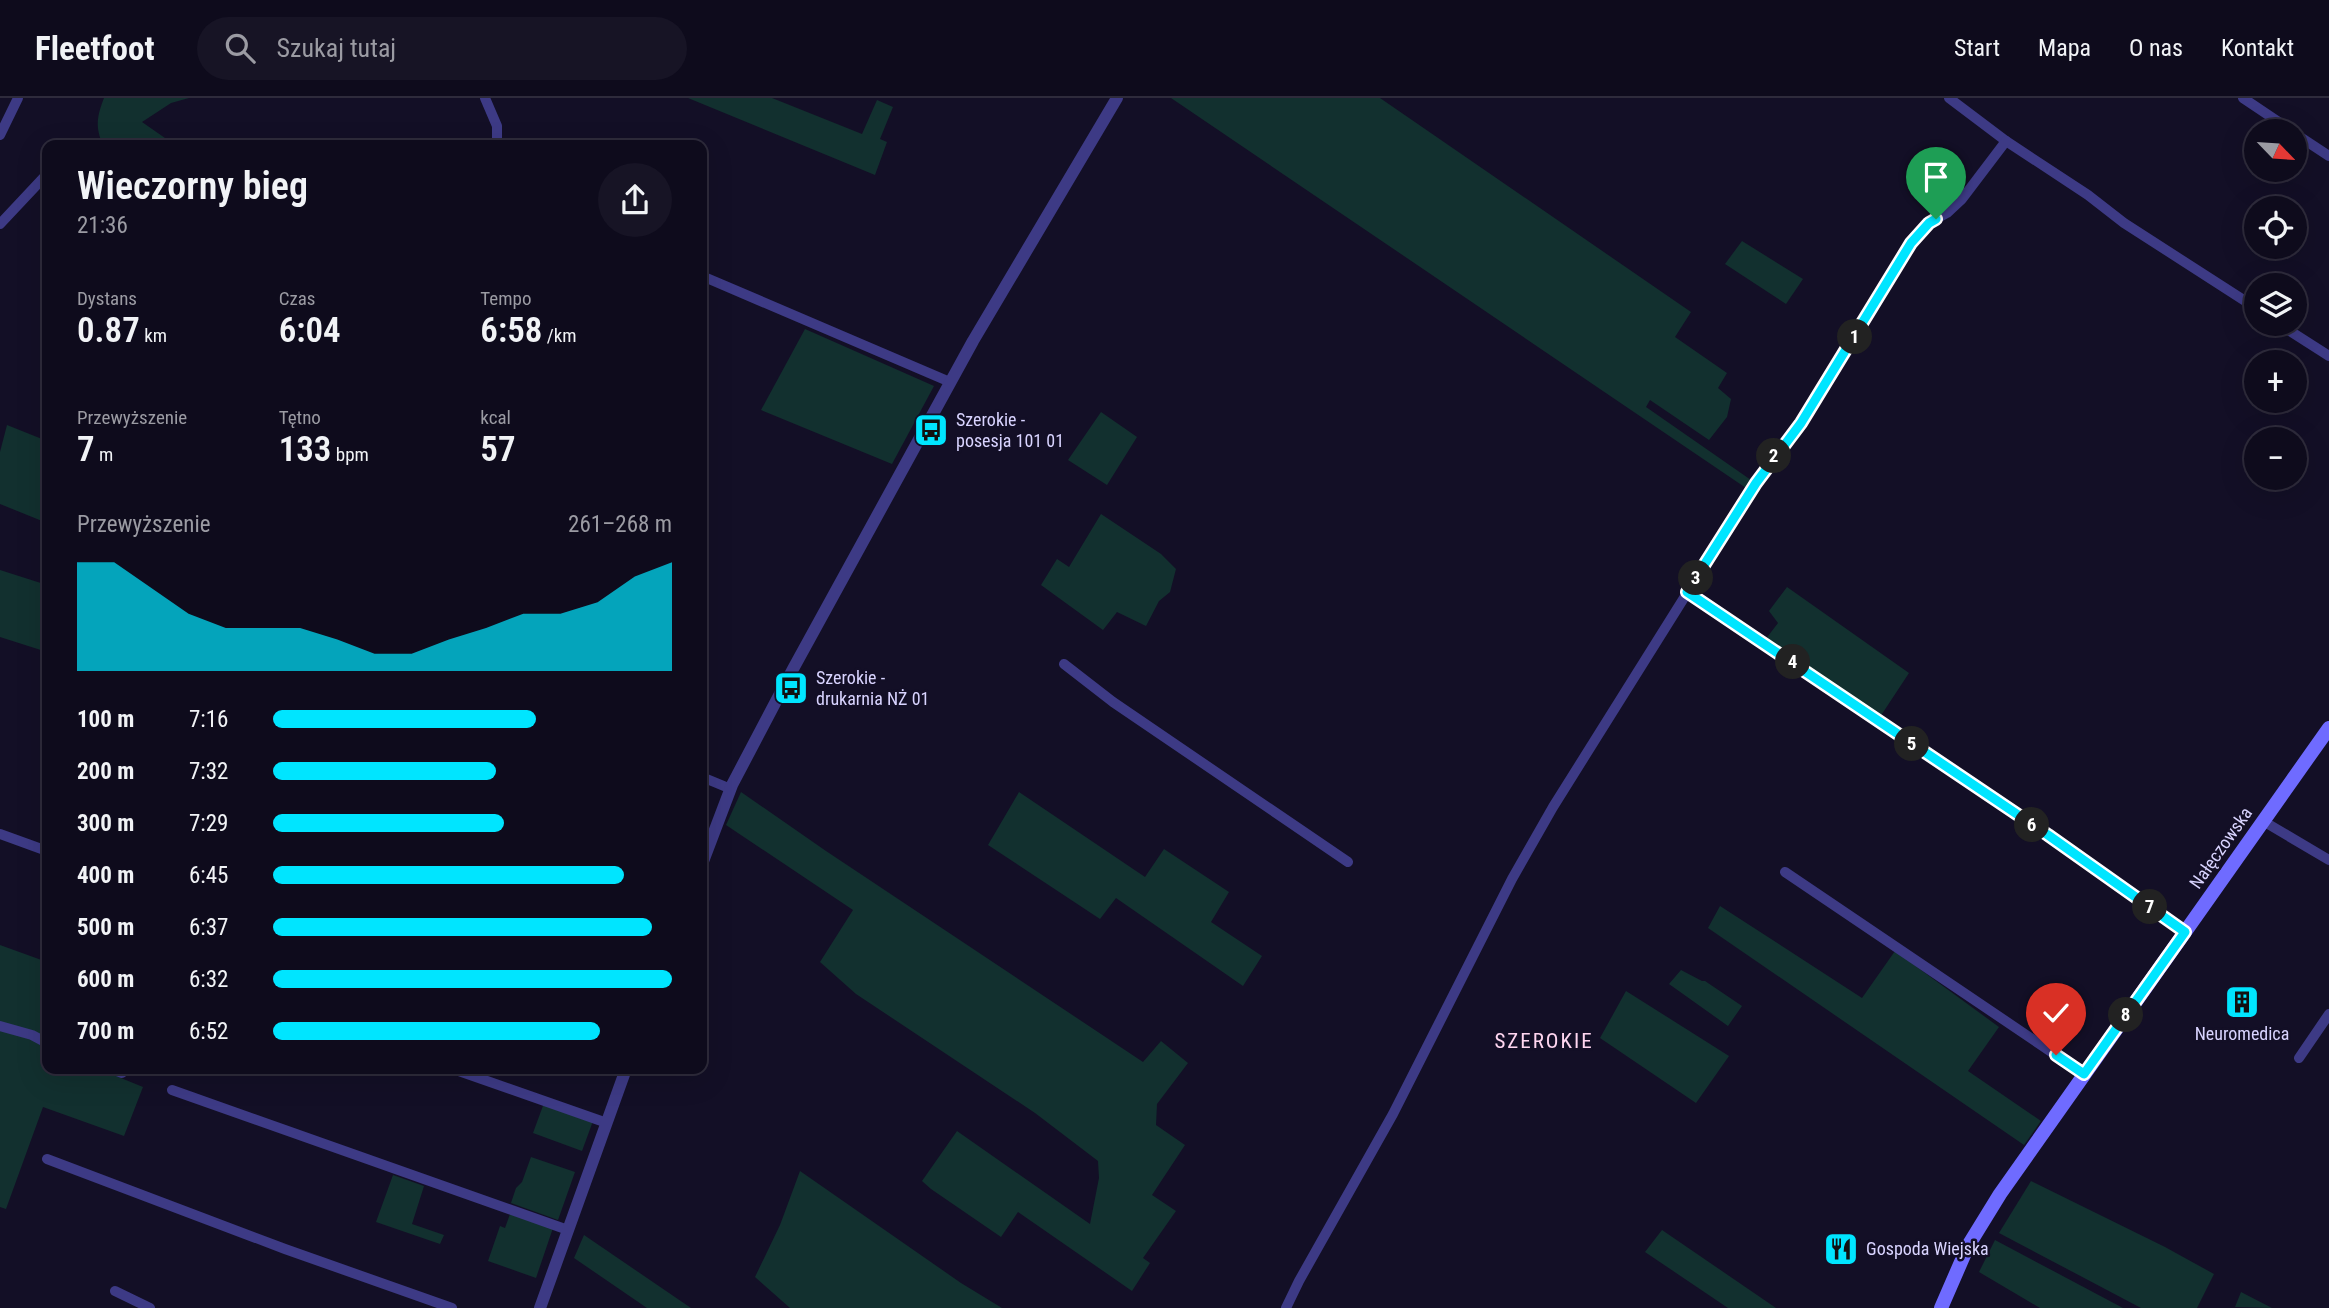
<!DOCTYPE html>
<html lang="pl">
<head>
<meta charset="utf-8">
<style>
  :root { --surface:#0e0b1c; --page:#171425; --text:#f1f3f6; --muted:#9b9ba3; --line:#2e2b3b; --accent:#00e5ff }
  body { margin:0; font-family:"Roboto Condensed",sans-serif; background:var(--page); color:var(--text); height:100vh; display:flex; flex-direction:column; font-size:26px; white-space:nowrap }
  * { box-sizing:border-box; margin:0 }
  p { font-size:23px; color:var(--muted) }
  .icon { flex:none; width:38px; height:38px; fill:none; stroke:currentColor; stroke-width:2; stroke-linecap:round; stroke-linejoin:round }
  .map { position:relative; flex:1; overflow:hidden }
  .drawer { position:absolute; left:42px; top:42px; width:665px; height:934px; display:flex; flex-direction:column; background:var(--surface); border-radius:14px; box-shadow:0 7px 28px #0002,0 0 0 2px var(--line) }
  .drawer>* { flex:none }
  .needle { width:46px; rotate:115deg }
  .controls { position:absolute; left:2244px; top:21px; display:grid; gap:14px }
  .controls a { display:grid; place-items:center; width:63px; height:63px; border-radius:50%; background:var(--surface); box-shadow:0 7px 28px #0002,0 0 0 2px var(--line); font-size:35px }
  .pin { position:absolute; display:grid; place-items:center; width:60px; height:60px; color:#fff; margin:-72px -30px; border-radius:50% 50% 50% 0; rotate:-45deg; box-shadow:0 0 7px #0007 }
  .pin .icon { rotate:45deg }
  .km { position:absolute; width:35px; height:35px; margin:-18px; border-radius:50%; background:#222; color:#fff; font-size:19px; line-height:35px; text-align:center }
  .round { display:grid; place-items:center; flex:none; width:74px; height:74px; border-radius:37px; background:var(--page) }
  .overview { display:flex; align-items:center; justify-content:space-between; height:119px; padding:0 35px }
  h1 { font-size:38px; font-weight:600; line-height:52px }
  .figures { display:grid; grid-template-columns:repeat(3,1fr); gap:10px; height:119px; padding:7px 35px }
  .figures div { display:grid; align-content:center }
  .figures b { font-size:35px; font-weight:600 }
  .figures small { font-size:19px; font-weight:400 }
  .figures p { font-size:19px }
  .chart { height:196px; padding:14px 35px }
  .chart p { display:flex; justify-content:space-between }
  .chart svg { width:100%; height:126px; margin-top:7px; fill:var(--accent); opacity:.7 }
  ul { padding:0 35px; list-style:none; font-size:23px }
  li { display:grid; grid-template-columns:112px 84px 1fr; align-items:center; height:52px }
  li i { height:18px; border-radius:9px; background:var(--accent) }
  header { display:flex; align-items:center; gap:42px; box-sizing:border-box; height:98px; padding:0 35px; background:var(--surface); border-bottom:2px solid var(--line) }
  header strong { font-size:33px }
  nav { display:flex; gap:38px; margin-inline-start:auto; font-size:24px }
  .search { width:490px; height:63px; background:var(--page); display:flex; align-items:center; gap:18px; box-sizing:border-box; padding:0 24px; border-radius:38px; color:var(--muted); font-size:26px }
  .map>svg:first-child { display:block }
  .green { fill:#12302f }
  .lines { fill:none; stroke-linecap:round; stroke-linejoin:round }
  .minor { stroke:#3d3a85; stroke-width:10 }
  .tertiary { stroke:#3d3a85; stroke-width:12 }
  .secondary { stroke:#6f6bff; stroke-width:14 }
  .route-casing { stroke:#fff; stroke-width:14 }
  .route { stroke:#00e5ff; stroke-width:9 }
  .labels { text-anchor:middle; stroke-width:5; stroke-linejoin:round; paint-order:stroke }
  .poi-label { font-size:18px; fill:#d9d4ff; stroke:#130f26; text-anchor:start }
  .street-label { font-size:18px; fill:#d9d4ff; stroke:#130f26 }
  .quarter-label { font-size:21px; letter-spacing:2px; fill:#ffd6f0; stroke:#130f26 }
</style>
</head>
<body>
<header>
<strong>Fleetfoot</strong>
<div class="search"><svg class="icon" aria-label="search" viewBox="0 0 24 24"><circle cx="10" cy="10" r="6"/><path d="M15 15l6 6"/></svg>Szukaj tutaj</div>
<nav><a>Start</a><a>Mapa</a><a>O nas</a><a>Kontakt</a></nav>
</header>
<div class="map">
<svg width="2329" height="1210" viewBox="0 0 2329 1210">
  <rect width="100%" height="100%" fill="#130f26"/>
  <g class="green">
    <path d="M104 0H189L171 5 142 24 175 47H103C95 29 97 18 104 0Z"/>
    <path d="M688 0H772L862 36 877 2 893 9 880 41 887 44 875 77Z"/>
    <path d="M1171 0H1380L1691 214 1675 239 1727 275 1718 290 1731 301 1727 319 1709 342 1650 302 1646 309 1751 382 1746 390Z"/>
    <path d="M1742 143 1803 181 1786 206 1725 166Z"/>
    <path d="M805 231 934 288 892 366 761 312Z"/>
    <path d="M1101 314 1137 339 1107 387 1068 362Z"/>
    <path d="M7 327 47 343V425L0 406V354Z"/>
    <path d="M1101 416 1161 456 1176 471 1170 494 1159 503 1146 528 1117 514 1103 532 1041 487 1057 461 1069 469Z"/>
    <path d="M0 472 47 487V554L0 539Z"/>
    <path d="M1787 489 1909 575 1880 619 1765 542 1778 525 1769 513Z"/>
    <path d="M741 694 826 753 1143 964 1161 943 1188 965 1157 1006 1156 1027 1185 1047 1152 1097 1176 1113 1143 1160 1150 1165 1132 1193 1018 1114 1001 1139 931 1091 922 1083 957 1033 1090 1126 1099 1080 1098 1063 1035 1015 856 896 820 864 853 812 726 727Z"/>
    <path d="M1019 694 1145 779 1164 751 1229 794 1211 824 1262 858 1243 888 1116 800 1100 821 988 747Z"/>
    <path d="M1720 808 1862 900 1895 853 1999 929 1968 973 2041 1023 2024 1047 1708 830Z"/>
    <path d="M0 847 47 864V971H118L116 978 143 989 124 1038 43 1009 6 1111 0 1109Z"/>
    <path d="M1681 872 1702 883H1705L1742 908 1728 928 1669 886Z"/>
    <path d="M1626 893 1729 958 1696 1005 1600 940Z"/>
    <path d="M544 1005 593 1023 582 1053 533 1035Z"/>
    <path d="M531 1059 575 1074 558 1122 511 1105 516 1090 522 1084Z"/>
    <path d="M800 1073 961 1185 1002 1210H790L755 1179 780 1127Z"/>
    <path d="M393 1077 424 1088 412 1126 444 1137 440 1146 376 1124Z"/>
    <path d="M2031 1083 2165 1149 2214 1176 2197 1210H2141L1999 1135Z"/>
    <path d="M510 1116 553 1130 536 1180 488 1163 500 1128 505 1130Z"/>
    <path d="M1662 1132 1776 1210H1728L1645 1154Z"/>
    <path d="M584 1137 691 1210H647L574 1160Z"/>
    <path d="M1995 1142 2123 1210H2040L1979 1174Z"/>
    <path d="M2241 1194 2272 1210 2235 1209Z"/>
  </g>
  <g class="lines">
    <g class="minor">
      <path d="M485 0 497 28V47"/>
      <path d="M1949 0 2006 43 2088 97 2124 125 2256 210"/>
      <path d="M2243 0 2292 33"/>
      <path d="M2294 35 2329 58"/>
      <path d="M0 37 18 0"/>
      <path d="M0 126 47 76"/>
      <path d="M702 178 950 284"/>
      <path d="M2279 226 2329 258"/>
      <path d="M1687 494 2048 737 2185 834"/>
      <path d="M1064 566 1113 604 1348 764"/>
      <path d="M702 679 731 691"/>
      <path d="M2263 723 2329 762"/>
      <path d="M0 736 47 753"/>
      <path d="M1785 774 2084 976"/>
      <path d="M0 928 32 937 47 945"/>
      <path d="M2299 960 2329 916"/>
      <path d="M112 971 122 975"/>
      <path d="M453 971 607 1025"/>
      <path d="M172 992 568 1132"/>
      <path d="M47 1061 285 1151 452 1210"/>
      <path d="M115 1193 150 1210"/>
      <path d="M1286 1210 1299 1183 1393 1016 1512 781 1553 709 1756 385 1801 325 1911 145 1929 125 1947 115 1962 101 2006 43"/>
    </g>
    <g class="tertiary">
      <path d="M702 766 732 687 793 571 973 243 1117 0"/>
      <path d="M540 1210 626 971"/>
    </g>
    <path class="secondary" d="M1941 1210 1968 1148 2000 1096 2329 630"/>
  </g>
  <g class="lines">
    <g class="route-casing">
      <path id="route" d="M1936 121 1929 125 1911 145 1801 325 1756 385 1687 494 2048 737 2185 834 2084 976 2056 957"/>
    </g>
    <use href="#route" class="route"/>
  </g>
  <defs>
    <g id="bus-square" transform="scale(1.75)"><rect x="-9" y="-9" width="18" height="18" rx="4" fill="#00e5ff" stroke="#130f26"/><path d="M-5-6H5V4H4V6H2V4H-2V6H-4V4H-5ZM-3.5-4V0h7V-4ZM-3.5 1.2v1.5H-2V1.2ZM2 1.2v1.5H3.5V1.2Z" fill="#111"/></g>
    <g id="building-square" transform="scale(1.75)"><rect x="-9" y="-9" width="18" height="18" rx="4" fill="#00e5ff" stroke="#130f26"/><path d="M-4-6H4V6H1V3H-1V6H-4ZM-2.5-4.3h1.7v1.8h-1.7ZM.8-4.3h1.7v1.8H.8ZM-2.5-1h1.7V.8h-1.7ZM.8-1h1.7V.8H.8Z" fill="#111"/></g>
    <g id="restaurant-square" transform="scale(1.75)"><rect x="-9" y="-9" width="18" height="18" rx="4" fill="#00e5ff" stroke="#130f26"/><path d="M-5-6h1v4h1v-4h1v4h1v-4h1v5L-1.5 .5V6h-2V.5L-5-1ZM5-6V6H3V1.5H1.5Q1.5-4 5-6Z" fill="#111"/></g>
  </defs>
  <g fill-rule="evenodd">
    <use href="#bus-square" x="931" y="332"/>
    <use href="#bus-square" x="791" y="590"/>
    <use href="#building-square" x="2242" y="904"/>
    <use href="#restaurant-square" x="1841" y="1151"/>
  </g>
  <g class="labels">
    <g class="poi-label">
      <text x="956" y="328">Szerokie -<tspan x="956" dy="21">posesja 101 01</tspan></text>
      <text x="816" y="586">Szerokie -<tspan x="816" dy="21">drukarnia NŻ 01</tspan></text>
      <text x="2242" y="942" text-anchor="middle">Neuromedica</text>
      <text x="1866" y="1157">Gospoda Wiejska</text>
    </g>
    <g class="street-label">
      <text transform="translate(2221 750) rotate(-55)" y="6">Nałęczowska</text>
    </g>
    <g class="quarter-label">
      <text x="1544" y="950">SZEROKIE</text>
    </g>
  </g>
</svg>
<div class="controls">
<a><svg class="needle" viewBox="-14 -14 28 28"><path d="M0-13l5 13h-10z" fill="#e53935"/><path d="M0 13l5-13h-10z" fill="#9b9ba3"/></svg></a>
<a><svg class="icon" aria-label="locate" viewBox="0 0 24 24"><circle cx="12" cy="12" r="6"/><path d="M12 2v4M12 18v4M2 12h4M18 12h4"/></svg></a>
<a><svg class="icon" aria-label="layers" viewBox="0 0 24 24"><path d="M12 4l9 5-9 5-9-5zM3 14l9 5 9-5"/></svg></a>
<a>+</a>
<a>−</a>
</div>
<div class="pin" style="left:1936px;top:121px;background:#1e9e55"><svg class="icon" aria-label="arrive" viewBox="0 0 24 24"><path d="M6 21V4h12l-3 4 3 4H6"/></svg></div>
<div class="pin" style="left:2056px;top:957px;background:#d93025"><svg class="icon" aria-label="check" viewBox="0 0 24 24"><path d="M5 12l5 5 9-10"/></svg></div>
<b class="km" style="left:1855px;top:239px">1</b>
<b class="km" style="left:1774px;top:358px">2</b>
<b class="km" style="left:1696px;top:480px">3</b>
<b class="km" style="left:1793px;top:564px">4</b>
<b class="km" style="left:1912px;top:646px">5</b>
<b class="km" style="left:2032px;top:727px">6</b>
<b class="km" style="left:2150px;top:809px">7</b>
<b class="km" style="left:2126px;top:917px">8</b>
<section class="drawer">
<div class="overview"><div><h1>Wieczorny bieg</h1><p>21:36</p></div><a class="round"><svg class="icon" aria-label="share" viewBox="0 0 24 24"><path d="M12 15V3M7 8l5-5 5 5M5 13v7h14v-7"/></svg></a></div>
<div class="figures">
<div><p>Dystans</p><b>0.87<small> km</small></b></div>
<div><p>Czas</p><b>6:04</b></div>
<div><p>Tempo</p><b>6:58<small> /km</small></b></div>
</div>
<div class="figures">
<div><p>Przewyższenie</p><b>7<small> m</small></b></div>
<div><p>Tętno</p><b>133<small> bpm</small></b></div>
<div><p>kcal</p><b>57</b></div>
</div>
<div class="chart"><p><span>Przewyższenie</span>261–268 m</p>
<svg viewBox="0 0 160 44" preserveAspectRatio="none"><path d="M0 44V6L10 6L20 15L30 24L40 29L50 29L60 29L70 33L80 38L90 38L100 33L110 29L120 24L130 24L140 20L150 11L160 6V44z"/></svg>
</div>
<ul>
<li><b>100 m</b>7:16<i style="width:66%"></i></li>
<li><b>200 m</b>7:32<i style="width:56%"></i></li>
<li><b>300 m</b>7:29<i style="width:58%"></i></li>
<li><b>400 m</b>6:45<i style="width:88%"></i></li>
<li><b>500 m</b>6:37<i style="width:95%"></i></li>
<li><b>600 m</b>6:32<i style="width:100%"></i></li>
<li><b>700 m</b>6:52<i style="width:82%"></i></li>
</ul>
</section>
</div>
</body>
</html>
